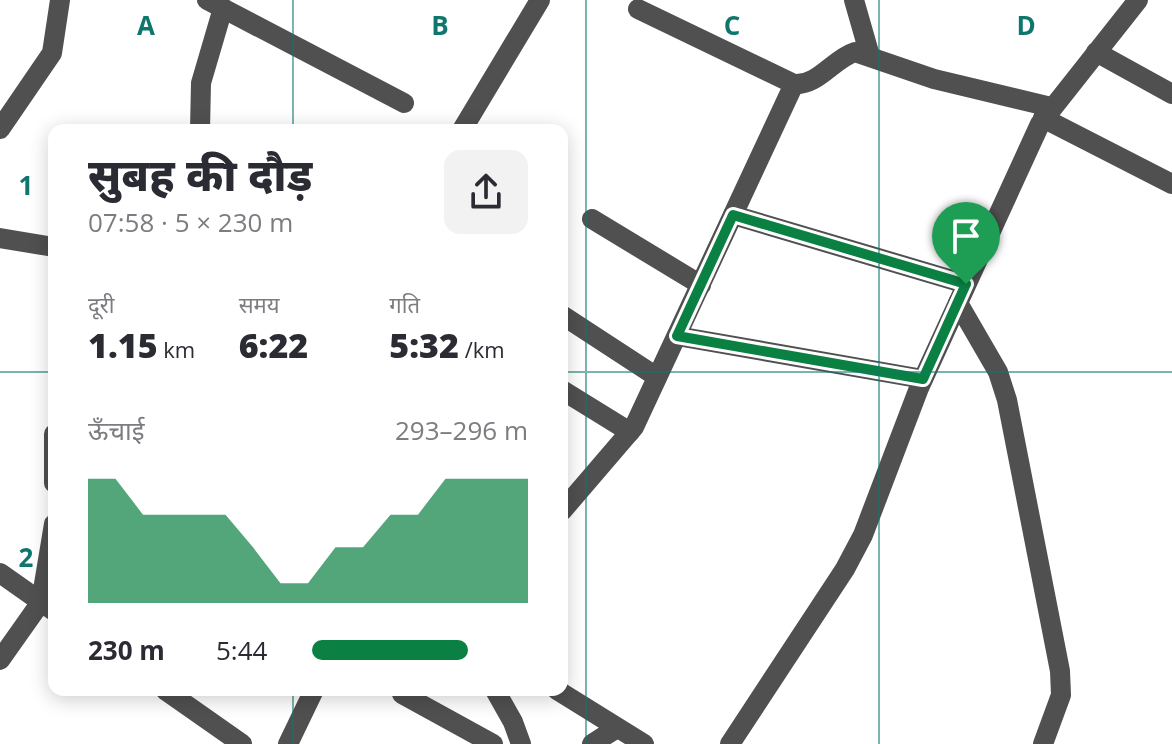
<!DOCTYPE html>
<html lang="hi">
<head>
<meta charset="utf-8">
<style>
  :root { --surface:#fff; --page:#f2f2f3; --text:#2b2b33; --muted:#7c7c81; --accent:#0b8043 }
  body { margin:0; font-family:"Open Sans","Noto Sans Devanagari",sans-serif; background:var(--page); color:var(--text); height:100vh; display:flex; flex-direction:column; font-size:30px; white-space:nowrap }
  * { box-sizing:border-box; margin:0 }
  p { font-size:26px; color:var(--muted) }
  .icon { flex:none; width:44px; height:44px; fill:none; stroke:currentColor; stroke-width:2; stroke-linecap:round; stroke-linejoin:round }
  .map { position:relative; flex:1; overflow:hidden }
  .sheet { position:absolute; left:48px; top:124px; width:520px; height:572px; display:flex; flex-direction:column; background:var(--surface); border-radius:16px; box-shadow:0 4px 20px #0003 }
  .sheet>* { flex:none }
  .pin { position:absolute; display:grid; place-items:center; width:68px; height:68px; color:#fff; margin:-82px -34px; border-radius:50% 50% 50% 0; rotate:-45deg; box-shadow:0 0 8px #0007 }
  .pin .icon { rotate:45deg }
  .round { display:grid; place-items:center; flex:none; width:84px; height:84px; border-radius:16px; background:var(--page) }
  .overview { display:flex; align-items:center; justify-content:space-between; height:136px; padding:0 40px }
  h1 { font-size:44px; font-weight:800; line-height:60px }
  .stats { display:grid; grid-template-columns:repeat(3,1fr); gap:12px; height:136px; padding:8px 40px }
  .stats div { display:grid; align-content:center }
  .stats b { font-size:34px; font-weight:800 }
  .stats small { font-size:22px; font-weight:400 }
  .stats p { font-size:22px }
  .chart { height:224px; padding:16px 40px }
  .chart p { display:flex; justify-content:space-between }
  .chart svg { width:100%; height:144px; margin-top:8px; fill:var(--accent); opacity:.7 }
  ul { padding:0 40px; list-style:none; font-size:26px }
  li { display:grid; grid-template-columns:128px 96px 1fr; align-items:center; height:60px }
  li i { height:20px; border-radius:10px; background:var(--accent) }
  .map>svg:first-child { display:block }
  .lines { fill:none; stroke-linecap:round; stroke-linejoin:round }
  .minor { stroke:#505050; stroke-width:20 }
  .route-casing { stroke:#fff; stroke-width:16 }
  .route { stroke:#0b8043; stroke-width:10 }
  .grid { fill:none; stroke:#0f766e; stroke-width:2; stroke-opacity:0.55 }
  .grid-label { font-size:26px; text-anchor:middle; font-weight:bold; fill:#0f766e; stroke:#fff; stroke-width:6; stroke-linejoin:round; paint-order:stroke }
</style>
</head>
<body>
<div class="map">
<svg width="1172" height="744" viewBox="0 0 1172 744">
  <rect width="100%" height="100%" fill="#fff"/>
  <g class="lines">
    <g class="minor">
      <path d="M207 0 404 103"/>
      <path d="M854 0 870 56"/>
      <path d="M638 9 794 84C818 86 833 59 855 52L934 79 1051 107"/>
      <path d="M1096 52 1172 94"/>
      <path d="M1043 118 1172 184"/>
      <path d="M0 129 52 53 60 0"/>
      <path d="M200 130 201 83 223 8"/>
      <path d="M462 130 540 0"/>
      <path d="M733 215 966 284"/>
      <path d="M592 219 701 285"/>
      <path d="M0 238 54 247"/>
      <path d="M958 303 998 372 1007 400 1060 671 1061 695 1043 744"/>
      <path d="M562 315 657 377"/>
      <path d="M677 336 923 379"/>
      <path d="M562 390 630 432"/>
      <path d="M54 434V483"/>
      <path d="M562 511 634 427 794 84"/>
      <path d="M0 573 54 611"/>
      <path d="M0 660 41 602 54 524"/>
      <path d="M165 690 242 744"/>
      <path d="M495 690 513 722 521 744"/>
      <path d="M557 690 644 744"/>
      <path d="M402 694 493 744"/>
      <path d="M288 744 314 690"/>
      <path d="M592 744 617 728"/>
      <path d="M730 744 845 569 863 535 919 388 1040 124 1138 0"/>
    </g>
  </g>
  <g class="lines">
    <g class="route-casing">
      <path id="route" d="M733 215 966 284 923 379 677 336Z"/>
    </g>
    <use href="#route" class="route"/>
  </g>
  <path class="grid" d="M293 0V130M586 0V744M879 0V744M0 372H54M562 372H1172M293 690V744"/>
  <g class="grid-label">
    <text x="146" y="35">A</text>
    <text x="440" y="35">B</text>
    <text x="732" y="35">C</text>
    <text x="1026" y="35">D</text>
    <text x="26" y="195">1</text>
    <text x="26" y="567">2</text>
  </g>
</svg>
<div class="pin" style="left:966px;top:284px;background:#1e9e55"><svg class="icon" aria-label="arrive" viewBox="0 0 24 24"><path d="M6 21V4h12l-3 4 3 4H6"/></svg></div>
<section class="sheet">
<div class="overview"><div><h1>सुबह की दौड़</h1><p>07:58 · 5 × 230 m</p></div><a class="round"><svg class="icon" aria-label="share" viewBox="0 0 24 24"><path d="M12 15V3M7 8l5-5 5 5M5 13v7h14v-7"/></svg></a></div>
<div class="stats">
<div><p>दूरी</p><b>1.15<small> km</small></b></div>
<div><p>समय</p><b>6:22</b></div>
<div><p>गति</p><b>5:32<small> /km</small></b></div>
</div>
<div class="chart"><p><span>ऊँचाई</span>293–296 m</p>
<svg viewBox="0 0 160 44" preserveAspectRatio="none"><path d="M0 44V6L10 6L20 17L30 17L40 17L50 17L60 27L70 38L80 38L90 27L100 27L110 17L120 17L130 6L140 6L150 6L160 6V44z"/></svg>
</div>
<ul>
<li><b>230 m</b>5:44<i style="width:72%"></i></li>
</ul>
</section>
</div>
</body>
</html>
